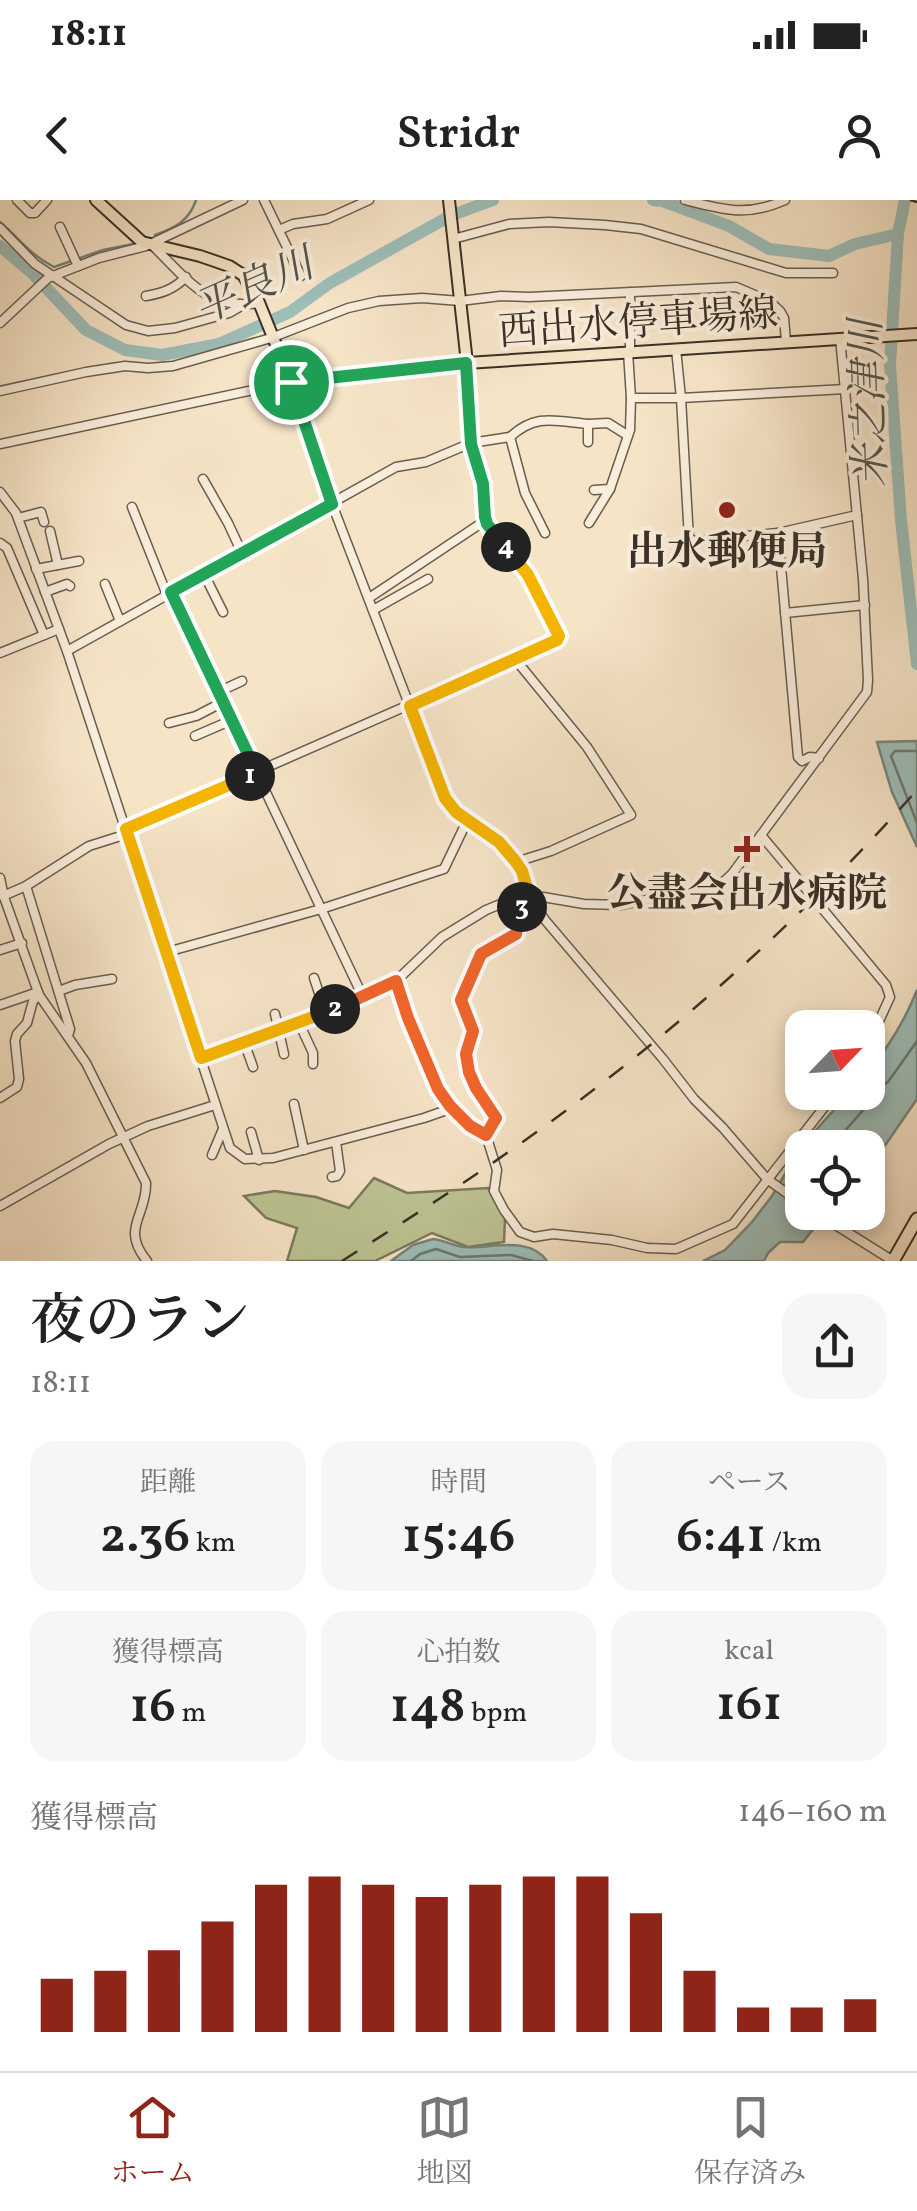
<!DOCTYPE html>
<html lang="ja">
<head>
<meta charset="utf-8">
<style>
  :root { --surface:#fff; --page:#f6f6f6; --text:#222; --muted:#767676; --line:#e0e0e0; --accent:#8f2418 }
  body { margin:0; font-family:Vollkorn,"Noto Serif JP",serif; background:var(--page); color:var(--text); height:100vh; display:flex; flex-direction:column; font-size:38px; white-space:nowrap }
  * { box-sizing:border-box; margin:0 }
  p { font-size:32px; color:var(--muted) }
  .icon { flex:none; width:55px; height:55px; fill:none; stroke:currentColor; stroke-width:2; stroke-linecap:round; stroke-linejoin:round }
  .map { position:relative; height:1061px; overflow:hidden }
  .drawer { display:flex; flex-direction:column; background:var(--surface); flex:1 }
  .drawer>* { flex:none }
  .needle { width:65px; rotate:65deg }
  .controls { position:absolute; left:785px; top:810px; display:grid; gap:20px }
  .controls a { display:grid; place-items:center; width:100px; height:100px; border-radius:20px; background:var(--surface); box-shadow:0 5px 15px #0003; font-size:50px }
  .pin { position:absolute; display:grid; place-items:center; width:85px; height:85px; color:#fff; margin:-42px; border:5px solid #fff; border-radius:50%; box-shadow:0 2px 10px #0007 }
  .km { position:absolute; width:50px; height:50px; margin:-25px; border-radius:50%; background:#222; color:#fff; font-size:28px; line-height:50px; text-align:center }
  .round { display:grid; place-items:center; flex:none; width:105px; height:105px; border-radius:30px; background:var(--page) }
  .summary { display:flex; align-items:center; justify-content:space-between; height:170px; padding:0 30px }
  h1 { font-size:55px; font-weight:600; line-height:75px }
  .stats { display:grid; grid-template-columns:repeat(3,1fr); gap:15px; height:170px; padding:10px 30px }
  .stats div { display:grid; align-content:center; border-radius:25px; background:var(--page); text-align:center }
  .stats b { font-size:50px; font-weight:600 }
  .stats small { font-size:28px; font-weight:400 }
  .stats p { font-size:28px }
  .chart { height:280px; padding:20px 30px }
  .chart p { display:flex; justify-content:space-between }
  .chart svg { width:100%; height:180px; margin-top:10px; stroke:var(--accent); stroke-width:6 }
  .status { display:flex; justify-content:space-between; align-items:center; height:70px; padding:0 50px; background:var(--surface); direction:ltr }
  .status svg { height:28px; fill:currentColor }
  header { display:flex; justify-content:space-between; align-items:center; height:130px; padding:0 30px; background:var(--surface); font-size:45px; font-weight:600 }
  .tabs { display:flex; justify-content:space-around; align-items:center; height:140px; border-top:2px solid var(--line); background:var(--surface); font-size:28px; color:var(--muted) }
  .tabs a { display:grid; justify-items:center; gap:5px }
  .tabs .on { color:var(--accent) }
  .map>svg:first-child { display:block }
  .green { fill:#bdc494; stroke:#7c7a5e; stroke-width:2.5 }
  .water { fill:#9dbeb9; stroke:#75857f; stroke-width:2.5 }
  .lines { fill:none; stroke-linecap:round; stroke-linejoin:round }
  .shore { stroke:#6c7770; stroke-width:2.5 }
  .stream { stroke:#75857f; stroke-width:2.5 }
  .river { stroke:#9dbeb9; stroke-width:12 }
  .minor-casing { stroke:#695d4f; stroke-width:11 }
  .major-casing { stroke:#3a3027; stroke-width:14 }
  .highway-casing { stroke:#3a3027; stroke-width:15 }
  .minor { stroke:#f9eddb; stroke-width:8 }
  .major { stroke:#f6e4c7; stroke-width:10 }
  .highway { stroke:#f6e4c7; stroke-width:11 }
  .rail { stroke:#3a3027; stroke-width:2.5; stroke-dasharray:18 18; stroke-linecap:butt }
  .split-1-casing { stroke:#fff; stroke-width:20 }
  .split-2-casing { stroke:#fff; stroke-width:20 }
  .split-3-casing { stroke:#fff; stroke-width:20 }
  .split-4-casing { stroke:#fff; stroke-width:20 }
  .split-5-casing { stroke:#fff; stroke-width:20 }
  .split-1 { stroke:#22a559; stroke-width:12 }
  .split-2 { stroke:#f5b400; stroke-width:12 }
  .split-3 { stroke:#f0652b; stroke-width:12 }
  .split-4 { stroke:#f5b400; stroke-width:12 }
  .split-5 { stroke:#22a559; stroke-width:12 }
  .poi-dot { fill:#8f2418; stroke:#f9eddb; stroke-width:4 }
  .labels { text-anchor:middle; stroke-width:8; stroke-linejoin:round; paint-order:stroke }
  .street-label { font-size:40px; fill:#3a3027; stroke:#f9eddb }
  .poi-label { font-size:40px; font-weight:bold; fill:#3a3027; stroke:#f9eddb }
  .water-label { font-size:42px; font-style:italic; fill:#53544c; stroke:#f9eddb }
</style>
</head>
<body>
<div class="status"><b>18:11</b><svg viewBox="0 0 49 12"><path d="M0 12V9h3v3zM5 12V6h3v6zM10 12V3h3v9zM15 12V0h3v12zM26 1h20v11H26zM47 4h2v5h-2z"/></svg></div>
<header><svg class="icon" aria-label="back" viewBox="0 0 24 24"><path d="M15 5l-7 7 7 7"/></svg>Stridr<svg class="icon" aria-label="person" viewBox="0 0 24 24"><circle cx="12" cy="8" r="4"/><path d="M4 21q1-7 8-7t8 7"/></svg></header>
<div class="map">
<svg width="917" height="1061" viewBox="0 0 917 1061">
  <rect width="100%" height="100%" fill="#f6e4c7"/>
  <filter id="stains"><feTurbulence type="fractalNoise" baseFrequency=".002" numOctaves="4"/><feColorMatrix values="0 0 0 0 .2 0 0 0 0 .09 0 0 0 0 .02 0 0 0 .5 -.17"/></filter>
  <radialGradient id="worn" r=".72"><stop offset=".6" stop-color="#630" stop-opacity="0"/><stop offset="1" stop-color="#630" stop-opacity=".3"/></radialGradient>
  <path class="green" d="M374 978 407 993 488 988 505 1019 504 1042 468 1047 432 1033 375 1061H287L297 1028 266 1018 244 996 275 991 316 997 349 1008Z"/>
  <g class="water">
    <path d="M917 541V647L892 592 877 542Z"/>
    <path d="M917 790V899L875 960 868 963V948H802V1012L826 1013 803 1042H780L768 1053 764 1061H703L725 1050 752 1022 772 996 801 947 849 893 868 892V871C889 847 905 820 917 790Z"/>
    <path d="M433 1039C444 1040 453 1046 464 1047 490 1049 529 1035 547 1061H391L413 1045Z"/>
  </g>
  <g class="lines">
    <g class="shore">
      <path d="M917 551H895L891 556 917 623"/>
      <path d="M830 948 864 909 869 891 888 882 917 841"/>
      <path d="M411 1061 420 1054 436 1049 460 1057 511 1055 533 1061"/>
    </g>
    <g class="stream">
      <path d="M0 22C20 39 30 55 54 67L103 50 133 44"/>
      <path d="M155 35C175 28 189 21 196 0"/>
    </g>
    <g class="river">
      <path d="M653 0 662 1 729 26 769 49 829 56 855 44 898 34"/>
      <path d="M905 0 898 34 890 165 901 320 917 464"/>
      <path d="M0 46 32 73 86 130 125 150 162 155 219 144 290 112 330 83 450 16 493 0"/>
    </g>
    <g class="minor-casing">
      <g id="minor">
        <path d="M17 0 30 13H35L47 0"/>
        <path d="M264 0 301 76"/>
        <path d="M685 0C723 10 747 17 785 0"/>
        <path d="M60 27 78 66"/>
        <path d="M0 28 35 64 126 125 148 131 175 128 229 113 243 105"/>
        <path d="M279 30 293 24 327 19 369 0"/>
        <path d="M453 39 509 24 549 22 605 25 641 29 786 73H833"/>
        <path d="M154 47C187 79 208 111 259 103"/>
        <path d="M630 92V152"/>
        <path d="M146 96C163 93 174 89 186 77"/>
        <path d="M0 123 48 78 99 58 146 46 243 0"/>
        <path d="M676 149 681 198 689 339 695 341 778 333 857 315"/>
        <path d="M628 152 631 198H681L846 189"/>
        <path d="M0 191 86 172 125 166 148 168 173 166 271 138 348 108 379 101 422 98 460 101 501 96 529 97 736 87 769 101 780 111 784 118 786 141"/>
        <path d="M588 224 608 223 627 235"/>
        <path d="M510 237C536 213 555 221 588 224V242"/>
        <path d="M0 244 291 182 332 304 445 598 456 612 499 643 516 662 522 671 530 698 545 720 663 859 694 899 723 928 767 979 802 1004"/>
        <path d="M203 279 228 323 242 353"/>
        <path d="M594 290 610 289 630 230 631 198"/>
        <path d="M0 292 16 313 67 451 230 948 245 959 273 958 424 918 444 911 450 907"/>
        <path d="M132 307 167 395"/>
        <path d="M18 318 41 312 44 322"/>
        <path d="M589 323 610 289"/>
        <path d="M50 331 58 365"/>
        <path d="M778 333 798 557 802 561 810 557 819 558"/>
        <path d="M0 343 7 348 44 435"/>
        <path d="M36 369 79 361"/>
        <path d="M204 374 223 412"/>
        <path d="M105 384 120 421"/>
        <path d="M45 392 67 384 70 386"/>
        <path d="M171 392 363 797"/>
        <path d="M369 398 486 320"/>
        <path d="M373 410 428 379"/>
        <path d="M785 413 865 405"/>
        <path d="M67 451 396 267 426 262 471 243 510 237 525 293 545 333"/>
        <path d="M0 453 59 429"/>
        <path d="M515 459 587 547 631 615 551 651 516 662"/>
        <path d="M218 492 242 481"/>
        <path d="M169 523 196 516 223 502"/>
        <path d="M195 536 232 520"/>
        <path d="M126 629 557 440 559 436 528 375 487 323 483 284 471 243 467 163"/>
        <path d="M761 635 886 785 890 797 868 845"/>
        <path d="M0 678 4 697 39 795 86 863 146 983C147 1016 120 1028 147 1061"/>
        <path d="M26 686 70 829 68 836"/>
        <path d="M3 696 26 686 89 646 127 634"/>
        <path d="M0 750 22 743"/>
        <path d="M167 752 321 709 444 669 467 621"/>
        <path d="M314 778 326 814"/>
        <path d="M396 781 408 818 438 889 450 907 470 926 486 935 497 970 494 991 504 1010 520 1032 534 1037 553 1034 612 1040 647 1048 676 1049 733 1024 836 892"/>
        <path d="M59 791 75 785 112 779"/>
        <path d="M0 805 38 792"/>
        <path d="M275 814 284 854"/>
        <path d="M299 823 313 853V864"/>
        <path d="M244 842 253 867"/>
        <path d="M201 858 326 814 396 781 442 737 486 710 515 698 543 697 584 704 620 705 711 687 720 685 732 674 867 492 868 480 863 379 840 138"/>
        <path d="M0 898 17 887 19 879 15 841 17 834 27 823 33 801 39 795"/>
        <path d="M294 904 304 950"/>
        <path d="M251 932 259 960"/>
        <path d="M486 935 497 918 476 888 469 872 467 855 473 831 461 800 481 755 516 734 525 698"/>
        <path d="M212 955 223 929"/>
        <path d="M332 977 337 976 340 971 336 942"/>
        <path d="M0 1006 109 944 148 926 215 905"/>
        <path d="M815 1012 893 1061"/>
      </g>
    </g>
    <g class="major-casing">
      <g id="major">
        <path d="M96 0 142 42 200 56 229 66 243 75 258 100 291 182 467 163 917 134"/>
        <path d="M449 0 467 163"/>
      </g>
    </g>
    <g class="highway-casing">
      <path id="highway" d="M893 1061 917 1019"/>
    </g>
    <use href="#minor" class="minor"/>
    <use href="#major" class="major"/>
    <use href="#highway" class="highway"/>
    <g class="rail">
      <path d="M910 0 917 2"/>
      <path d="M342 1061C400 1024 458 988 514 948 661 845 798 724 917 590"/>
    </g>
  </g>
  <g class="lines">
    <g class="split-1-casing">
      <path id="split-1" d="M250 576 257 573 171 392 332 304 291 182"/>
    </g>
    <g class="split-2-casing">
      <path id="split-2" d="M250 576 126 629 201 858 335 809"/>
    </g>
    <g class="split-3-casing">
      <path id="split-3" d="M335 809 396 781 408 818 438 889 450 906 470 926 486 935 496 918 476 888 469 872 466 854 473 831 461 800 481 754 516 734 522 707"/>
    </g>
    <g class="split-4-casing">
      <path id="split-4" d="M506 347 528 375 559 436 557 440 410 506 445 598 456 612 499 642 516 662 522 671 530 698H525L522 707"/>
    </g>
    <g class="split-5-casing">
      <path id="split-5" d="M291 182 466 163 471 244 483 284 485 317 487 324 506 347"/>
    </g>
    <use href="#split-1" class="split-1"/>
    <use href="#split-2" class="split-2"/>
    <use href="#split-3" class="split-3"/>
    <use href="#split-4" class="split-4"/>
    <use href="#split-5" class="split-5"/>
  </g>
  <g class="poi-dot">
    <circle cx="727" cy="310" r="10"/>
    <path d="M742 634h10v10h10v10h-10v10h-10v-10h-10v-10h10z"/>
  </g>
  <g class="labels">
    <g class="street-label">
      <text transform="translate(638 121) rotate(-4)" y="14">西出水停車場線</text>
    </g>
    <g class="poi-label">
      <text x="727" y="364">出水郵便局</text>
      <text x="747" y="706">公盡会出水病院</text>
    </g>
    <g class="water-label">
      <text transform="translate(253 85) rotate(-24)" y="15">平良川</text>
      <text transform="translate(867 203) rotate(-92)" y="15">米之津川</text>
    </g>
  </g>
  <rect width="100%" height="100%" filter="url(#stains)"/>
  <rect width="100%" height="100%" fill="url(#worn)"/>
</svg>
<div class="controls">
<a><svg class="needle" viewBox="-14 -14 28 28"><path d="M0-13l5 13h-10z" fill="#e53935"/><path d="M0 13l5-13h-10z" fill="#767676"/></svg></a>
<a><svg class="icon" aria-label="locate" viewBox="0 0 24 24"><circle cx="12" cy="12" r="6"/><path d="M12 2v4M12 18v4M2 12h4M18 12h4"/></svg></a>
</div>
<div class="pin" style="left:291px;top:182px;background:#1e9e55"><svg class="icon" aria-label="arrive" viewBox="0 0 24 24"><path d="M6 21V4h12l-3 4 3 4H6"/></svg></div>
<b class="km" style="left:250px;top:576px">1</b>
<b class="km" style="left:335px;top:809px">2</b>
<b class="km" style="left:522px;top:707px">3</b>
<b class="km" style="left:506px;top:347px">4</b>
</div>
<section class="drawer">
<div class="summary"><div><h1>夜のラン</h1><p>18:11</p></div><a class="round"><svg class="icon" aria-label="share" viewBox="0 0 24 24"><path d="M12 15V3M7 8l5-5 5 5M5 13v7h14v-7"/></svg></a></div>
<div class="stats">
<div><p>距離</p><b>2.36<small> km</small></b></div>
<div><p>時間</p><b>15:46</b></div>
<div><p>ペース</p><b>6:41<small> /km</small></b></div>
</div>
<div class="stats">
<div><p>獲得標高</p><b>16<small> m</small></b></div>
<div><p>心拍数</p><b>148<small> bpm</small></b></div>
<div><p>kcal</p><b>161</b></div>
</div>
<div class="chart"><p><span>獲得標高</span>146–160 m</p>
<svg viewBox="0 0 160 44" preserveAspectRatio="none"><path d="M5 44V31M15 44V29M25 44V24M35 44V17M45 44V8M55 44V6M65 44V8M75 44V11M85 44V8M95 44V6M105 44V6M115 44V15M125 44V29M135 44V38M145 44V38M155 44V36"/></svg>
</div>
</section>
<nav class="tabs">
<a class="on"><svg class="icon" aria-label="home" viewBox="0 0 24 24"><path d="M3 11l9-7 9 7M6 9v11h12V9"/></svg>ホーム</a>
<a><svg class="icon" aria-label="map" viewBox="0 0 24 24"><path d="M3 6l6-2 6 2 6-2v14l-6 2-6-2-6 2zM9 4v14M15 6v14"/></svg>地図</a>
<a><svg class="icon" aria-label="saved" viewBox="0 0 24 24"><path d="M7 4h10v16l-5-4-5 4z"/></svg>保存済み</a>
</nav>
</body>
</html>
